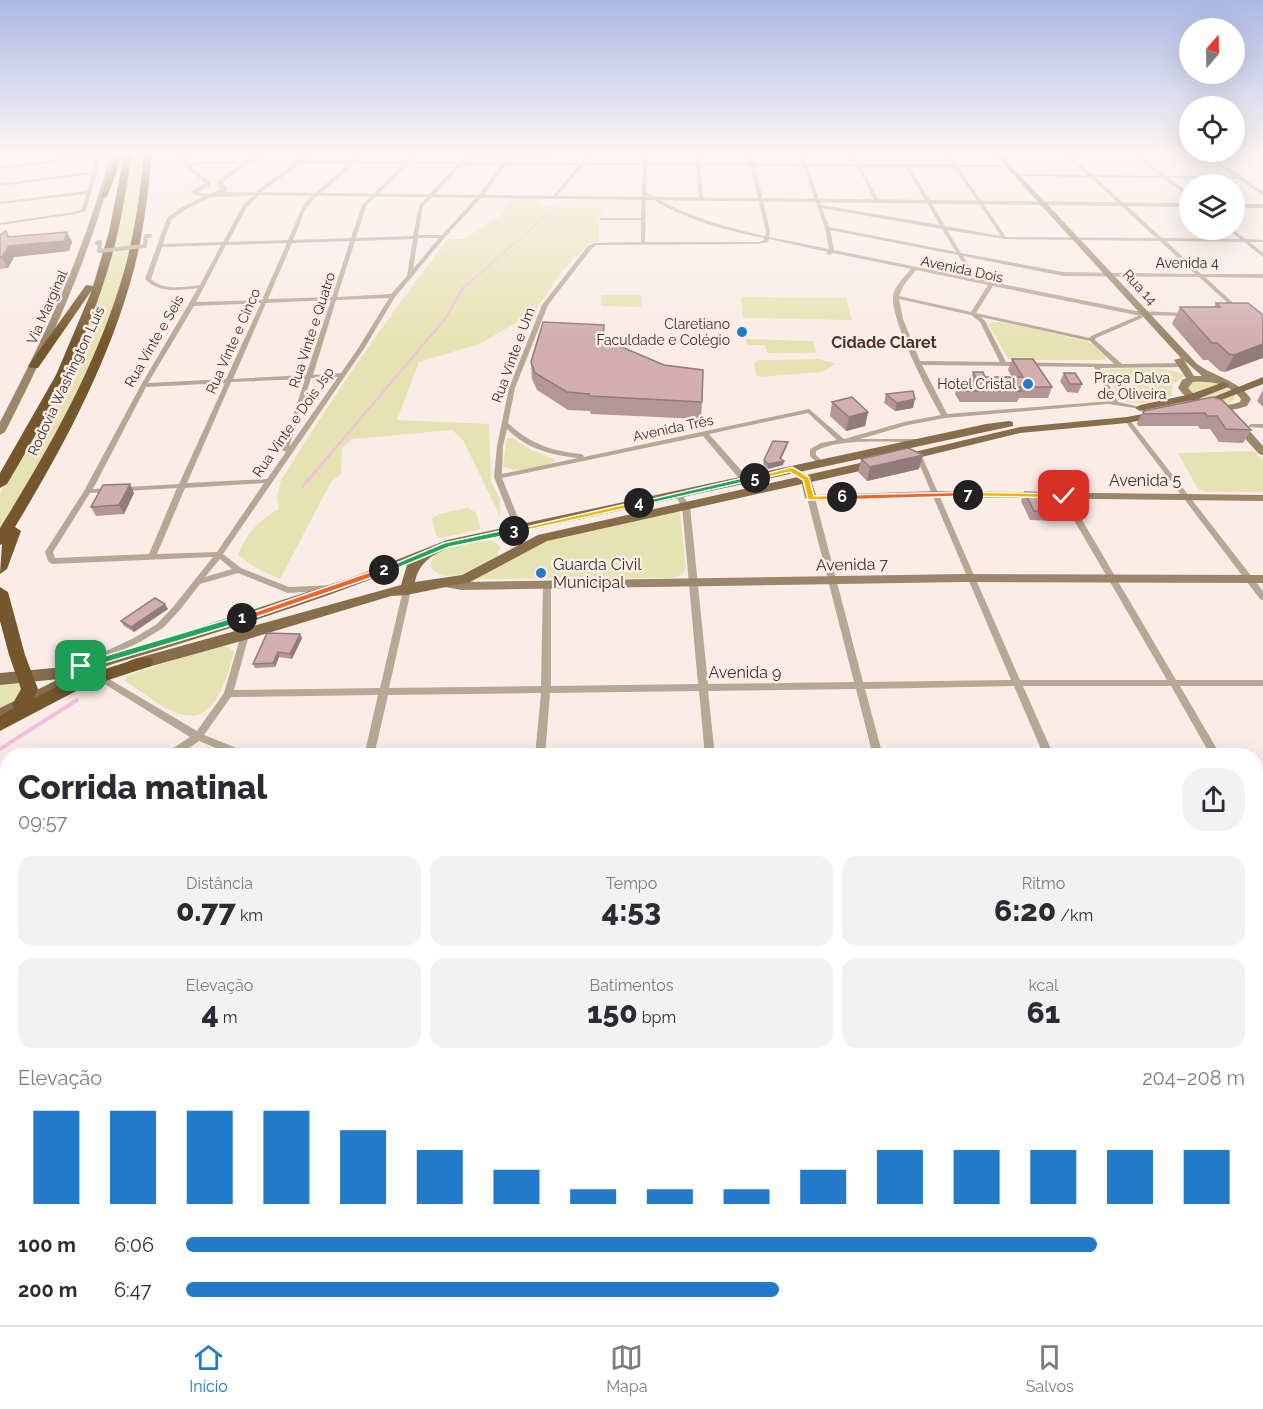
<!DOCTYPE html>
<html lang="pt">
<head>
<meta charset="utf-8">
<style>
  :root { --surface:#fff; --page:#f2f2f3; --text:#2b2b33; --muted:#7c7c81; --line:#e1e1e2; --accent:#227ac8 }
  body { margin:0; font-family:Raleway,sans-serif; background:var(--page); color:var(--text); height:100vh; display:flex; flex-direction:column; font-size:22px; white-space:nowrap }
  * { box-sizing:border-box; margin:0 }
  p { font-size:20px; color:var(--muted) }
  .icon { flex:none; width:33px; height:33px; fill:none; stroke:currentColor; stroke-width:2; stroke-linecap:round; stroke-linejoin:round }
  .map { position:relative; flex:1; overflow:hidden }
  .details { position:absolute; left:0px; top:748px; width:1263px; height:578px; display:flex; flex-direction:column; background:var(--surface); border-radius:24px 24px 0 0; box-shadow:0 6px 24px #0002 }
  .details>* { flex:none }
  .needle { width:39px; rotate:20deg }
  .tools { position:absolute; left:1179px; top:18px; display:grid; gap:12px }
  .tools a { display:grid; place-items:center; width:66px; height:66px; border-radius:50%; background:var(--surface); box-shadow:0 6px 24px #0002; font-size:30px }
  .pin { position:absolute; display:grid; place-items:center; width:51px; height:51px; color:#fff; margin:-26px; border-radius:12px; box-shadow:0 3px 9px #0006 }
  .km { position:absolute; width:30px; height:30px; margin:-15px; border-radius:50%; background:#222; color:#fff; font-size:16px; line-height:30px; text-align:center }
  .round { display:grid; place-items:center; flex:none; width:63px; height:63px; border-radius:24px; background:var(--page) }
  .head { display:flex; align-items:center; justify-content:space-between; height:102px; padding:0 18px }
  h1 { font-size:33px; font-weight:800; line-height:45px }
  .figures { display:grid; grid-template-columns:repeat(3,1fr); gap:9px; height:102px; padding:6px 18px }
  .figures div { display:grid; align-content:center; border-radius:15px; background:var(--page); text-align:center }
  .figures b { font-size:30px; font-weight:800 }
  .figures small { font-size:16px; font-weight:400 }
  .figures p { font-size:16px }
  .chart { height:168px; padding:12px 18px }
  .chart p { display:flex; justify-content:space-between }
  .chart svg { width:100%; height:108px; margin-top:6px; stroke:var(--accent); stroke-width:6 }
  ul { padding:0 18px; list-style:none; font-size:20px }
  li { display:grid; grid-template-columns:96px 72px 1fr; align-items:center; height:45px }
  li i { height:15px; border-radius:8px; background:var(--accent) }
  .dock { display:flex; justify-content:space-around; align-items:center; height:84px; border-top:2px solid var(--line); background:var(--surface); font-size:16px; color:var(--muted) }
  .dock a { display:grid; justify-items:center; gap:3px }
  .dock .on { color:var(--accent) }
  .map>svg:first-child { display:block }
  .green { fill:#e6e3b3 }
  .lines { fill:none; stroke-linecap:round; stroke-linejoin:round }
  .stream-far3 { stroke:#f3bfde; stroke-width:1.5 }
  .stream-far2 { stroke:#f3bfde; stroke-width:2 }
  .stream-far1 { stroke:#f3bfde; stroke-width:3 }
  .stream { stroke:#f3bfde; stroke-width:4 }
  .minor { fill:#b7a895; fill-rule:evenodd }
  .tertiary { fill:#b7a895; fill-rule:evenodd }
  .secondary { fill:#9b8669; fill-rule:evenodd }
  .primary { fill:#876d49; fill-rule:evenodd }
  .motorway { fill:#76572d; fill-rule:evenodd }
  .pedestrian-bridge { stroke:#b7a895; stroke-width:4 }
  .wall { fill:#b59697 }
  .shaded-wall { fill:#937a7b }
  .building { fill:#d2aeb0; stroke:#937a7b; stroke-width:1.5 }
  .split-1 { fill:#22a559; stroke:#fff; stroke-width:1.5 }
  .split-2 { fill:#f0652b; stroke:#fff; stroke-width:1.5 }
  .split-3 { fill:#22a559; stroke:#fff; stroke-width:1.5 }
  .split-4 { fill:#f5b400; stroke:#fff; stroke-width:1.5 }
  .split-5 { fill:#22a559; stroke:#fff; stroke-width:1.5 }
  .split-6 { fill:#f5b400; stroke:#fff; stroke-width:1.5 }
  .split-7 { fill:#f0652b; stroke:#fff; stroke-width:1.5 }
  .split-8 { fill:#f5b400; stroke:#fff; stroke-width:1.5 }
  .poi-dot { fill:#227ac8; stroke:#faece7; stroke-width:2 }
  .labels { text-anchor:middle; stroke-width:5; stroke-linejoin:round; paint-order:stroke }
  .far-street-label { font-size:14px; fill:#3c2f2a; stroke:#faece7 }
  .far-poi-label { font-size:14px; fill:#3c2f2a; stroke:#faece7; text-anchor:end }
  .far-park-label { font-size:14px; fill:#353206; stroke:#faece7 }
  .far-quarter-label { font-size:16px; font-weight:bold; fill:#4c3227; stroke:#faece7 }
  .street-label { font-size:16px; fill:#3c2f2a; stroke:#faece7 }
  .poi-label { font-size:16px; fill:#3c2f2a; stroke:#faece7; text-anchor:start }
</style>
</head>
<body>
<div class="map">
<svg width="1263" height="1325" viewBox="0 0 1263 1325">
  <rect width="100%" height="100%" fill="#faece7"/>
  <g class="green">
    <path d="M131 155H145C141 184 139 213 132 241 109 345 53 439 0 532V494L75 354Z"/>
    <path d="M478 155H583L541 162H469Z"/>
    <path d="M541 198 539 205 548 207 604 208 603 217H598L595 220 599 222V241L588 244 564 269 533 313 479 344 419 362 397 420 489 424 491 481 500 499V516L463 440 452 430 353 439 342 448 341 474 331 482 280 579 256 568 238 555C247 533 258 521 279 509L277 496 281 480C333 397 388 316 448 239H464L502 215 509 199Z"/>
    <path d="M602 295H642V307L601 306Z"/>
    <path d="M741 297 846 298 852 320 743 318Z"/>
    <path d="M993 322H1001L1086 341 1094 345 1106 357 1105 360H1011L1007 357 989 325Z"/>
    <path d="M746 339 813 341 816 353H767L765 345H747Z"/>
    <path d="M819 359 836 364 821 372 760 377 756 375 754 363 758 360Z"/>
    <path d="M1112 369C1128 369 1174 365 1184 376L1172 385V395C1160 403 1134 406 1121 400L1103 372Z"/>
    <path d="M1200 381C1213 383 1232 384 1235 399 1221 411 1199 399 1187 389L1190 383Z"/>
    <path d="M507 438H513L531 450 557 460C546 467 514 474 503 466Z"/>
    <path d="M1254 451 1263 461V492H1206L1198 489 1178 453Z"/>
    <path d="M468 508 476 513 481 529 441 538 436 536 432 518 439 514Z"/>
    <path d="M675 510 680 514 686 569 682 574 674 578 476 579 475 576 545 539Z"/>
    <path d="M485 540 495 542 500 547 497 556C479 565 447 589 430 567L435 554 448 547Z"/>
    <path d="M218 646 229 647 234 652C231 666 226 679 220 692 197 742 157 701 125 681L127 676 138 672Z"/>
    <path d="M0 682H19L22 685 18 700 0 710Z"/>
  </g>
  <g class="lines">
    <path class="stream-far3" d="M468 284 552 210"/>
    <path class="stream-far2" d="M333 451 445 319 463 288 469 282"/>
    <path class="stream-far1" d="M303 486 334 450"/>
    <path class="stream" d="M0 749 77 700"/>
    <g class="minor">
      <path d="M92 155H104L101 156 86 211 75 214 0 225V223L74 212 82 209 86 194 0 204V202L87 191 92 174 0 186V184L92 172 97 157 0 169V167Z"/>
      <path d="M306 155H311L303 161H352L360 155H364L357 161 406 162 413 155H417L411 162H461L471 155H476L467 162 582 163 588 155H592L586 163H643V155H647V163H696L695 155H699L700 163H750L748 155H752L754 163 802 164 799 155H803L806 164H856L851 155H855L860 164H952L946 155H950L957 165H1003L1002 167H958L1006 237 1156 238 1090 177 1017 176 1015 175 1017 174 1087 175 1066 155H1070L1092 175 1160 176 1134 155H1139L1165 176 1235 177 1205 155H1210L1263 192V195L1239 179 1169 178 1190 194V198L1163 178 1095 177 1162 238 1240 239 1229 230H1233L1246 239 1263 240V242H1250L1263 253V257L1244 242 1166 241 1201 274H1263V278L1205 277 1241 310V312L1239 313 1199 277 1063 276 963 256 977 279 1136 311 1191 313 1192 314 1189 316 1136 315 993 286 976 313 1090 338 1091 336 1140 315 1143 317 1142 318 1096 338 1095 340 1122 364 1183 363 1186 365 1183 367 1100 368 1118 402 1141 407V409L1108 404 945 418 908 425 860 439H917V441L915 442C888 442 838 438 816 451V455L824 463 820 465 818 464 810 456V449L821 443 837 440 808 413 709 434 748 478 749 480 745 482H742L703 436 502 478 523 530 519 532 515 530 494 477 497 446 509 388 542 305 588 246 595 243 641 242V220H601L599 219 601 218H641L643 165H584L555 198 553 196 579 165H506L485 194 445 237 395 297 365 347 223 554 241 568 289 587 334 585 337 586 338 588 337 590 288 593 238 573 200 584 179 611 163 628 140 642 97 662H91L90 660 91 658 134 638 157 624 173 607 213 557 52 564 48 561 45 552 84 491 141 385 198 288C180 290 159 294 145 279L167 218 182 207 209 194H213V196L186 209 171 220 163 244 223 242 243 205 259 189 295 163 196 164 188 167 186 166 195 162 298 161ZM300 164H349L308 199 301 210 288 240 228 242 247 207 263 191ZM354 164H404L362 205 351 238 293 240 305 210 312 201ZM408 164H458L419 206 413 236 356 238 366 206ZM462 165H501L481 192 442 235H418L423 206ZM647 165 696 166 699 199 701 200 703 199 700 166H750L766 231 765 236C723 227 682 215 646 192ZM755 166H803L825 228 829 249 769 237 770 231ZM807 166H857L875 201 877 202 879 201 861 167H905L940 225 821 205ZM910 167H954L1001 236 945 226ZM646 195C682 219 723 230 764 238V240L759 242H645ZM822 208 942 229 956 252 829 227ZM830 230 958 255 971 278 834 250ZM947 230 1005 239 1160 241 1195 274 1063 272 961 253ZM418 238H439L413 269ZM413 239 407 276 391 294 337 297 355 241ZM769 239 828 252 826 253 829 255 833 253 911 269C905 276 894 286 893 296 891 321 927 391 941 415L904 422 844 439 809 409 584 457 583 455 581 454C552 451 530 444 508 423L515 388 548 305 592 248 596 245 759 244 768 242ZM350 241 332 297 268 299 292 243ZM287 243 262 300 196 302 226 245ZM221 245 200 285C184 287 163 291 151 279L162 247ZM916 270 988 285 971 312 899 296 904 285ZM389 298 359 347 341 373 313 375 336 300ZM899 299 971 315 980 322 1000 362 920 361 903 319ZM331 300 306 375 233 379 266 303ZM261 303 226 379 148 383 194 306ZM981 317 1090 341 1114 364 1006 362 985 321ZM922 365 1094 367 1111 401 947 414ZM338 377 289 447 311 378ZM305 379 282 450 286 452 267 479 187 483 231 382ZM225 383 179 484 93 489 146 387ZM507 429C527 449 551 455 578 458L502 474 503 446ZM264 483 217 552 157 554 185 488ZM177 488 149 554 55 558 53 552 90 493ZM220 559 232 569 205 577Z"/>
      <path d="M1127 418 1129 419 1263 591V600L1260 599 1125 421 1124 420Z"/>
      <path d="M1251 424H1263V428L1249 427V425Z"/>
      <path d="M918 452 921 454 1020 680H1167L1060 496 1064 494 1068 496 1176 680H1263V686H1180L1221 756H1211L1171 686H1023L1054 756H1044L1014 686 865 689 883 756H873L856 689 708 691 715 756H705L699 691 550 693 545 756H535L541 693 388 695 374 756H364L378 695 231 697 204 735 249 753 250 756H235L199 741 178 756H165L166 753 190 737 98 680 96 678 98 676H104L197 731 224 693 241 635 245 632 249 635 234 690 380 688 403 590 407 587 411 590 389 688 541 686 543 585 547 582 551 585V686L698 684 682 506 674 495 678 493H681L690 506 708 684 854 682 807 498 811 496 815 498 863 682 1011 680 915 454Z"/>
      <path d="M1256 818C1263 822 1263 832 1263 840L1259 838 1256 832Z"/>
      <path d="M8 864V876L0 880V869Z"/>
      <rect x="0" y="997" width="8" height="12"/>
      <rect x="1256" y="1000" width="7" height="12"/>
      <path d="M1256 1225 1261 1227 1263 1231V1256L1258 1254 1256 1249Z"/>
      <path d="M8 1255V1269L0 1270V1256Z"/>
      <rect x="1256" y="1261" width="7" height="14"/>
      <path d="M226 1318H242L240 1325H224Z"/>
      <rect x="494" y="1318" width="16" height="7"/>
      <path d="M757 1318H773L774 1325H758Z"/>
      <path d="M1027 1318H1043L1045 1325H1029Z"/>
    </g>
    <g class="tertiary">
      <path d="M179 155H185L190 165 211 183 209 187 197 192 209 194 220 190 221 189 217 184 218 180 254 155H261L223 182 228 189 225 192 1190 203V207L258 195C242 195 201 201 190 192L205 183 186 167Z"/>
      <rect x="1234" y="204" width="29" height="4"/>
    </g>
    <g class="secondary">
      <path d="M110 155H116C92 253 51 342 5 432L0 435V422C45 336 85 250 110 155Z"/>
      <path d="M995 155H1001L1197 364C1215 377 1238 380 1251 399L1247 406C1222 415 1194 410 1178 388L1182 380 1186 378 1174 360 1181 358ZM1184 360 1202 376H1194ZM1193 382C1211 381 1229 383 1241 399L1240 402C1222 409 1200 403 1188 388Z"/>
      <path d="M1236 419 1240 420 1263 446V455L1259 454 1232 424V420Z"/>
      <path d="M792 466 810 477 816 495 937 491 1263 495V501L937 497 811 501 805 498 801 480 787 469Z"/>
      <path d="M963 574 1263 575V583L963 582 462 590 439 586 437 583 443 579 462 582Z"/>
    </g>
    <g class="primary">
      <path d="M1263 377V384L1203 407 1199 408 1194 405Z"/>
      <path d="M1224 382 1229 385 1228 387 1198 399 1140 411 1135 408 1140 405 1191 394Z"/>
      <path d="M1158 411 1162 412V416L1127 423 1020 433 901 462 895 458 897 456 1020 427 1127 417Z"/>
      <path d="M1009 421 1013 422V426L451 547C432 555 419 562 415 582L462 575 538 535 878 459 884 463 878 467 547 541 470 582 407 595 391 596 245 640 134 671 129 669 126 665 129 661 134 659 401 585 407 565C297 610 183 643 69 677L75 682 72 686 0 721V708L59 679 0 685V673L64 667 166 638 353 577 447 540 986 424Z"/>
    </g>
    <g class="motorway">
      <path d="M115 155H123L107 197 100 199Z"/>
      <path d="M124 155H132C126 190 121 225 111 259 88 339 50 413 7 484L0 488V473L56 375 92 290 38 368H30L28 366 86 285 93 286 109 232Z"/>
      <path d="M144 155H152C148 193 144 231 134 269 110 360 64 446 15 527L21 531 7 569 0 574 2 544 0 545V528C50 447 99 361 125 268 135 231 140 193 144 155Z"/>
      <path d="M0 587 8 592 25 655 38 689 33 699 66 682 139 658H151L153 662 151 666 78 690 0 731V716L14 708 12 705 21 689 9 655 0 621Z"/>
    </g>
    <path class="pedestrian-bridge" d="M97 243 100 242 99 251 145 246 146 236H150"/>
  </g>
  <g class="wall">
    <path d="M6 231 9 237 67 232 72 242 69 251 14 257 8 268 0 269V235Z"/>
    <path d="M1216 303 1263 315 1225 372 1220 371 1208 360H1203L1172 324 1180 307H1214Z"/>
    <path d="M604 325V339L702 402 701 419 591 414 590 411 568 410 537 390 532 379 531 362Z"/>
    <path d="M1012 359 1052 387 1048 398H1019L1017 402H960L955 394 958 383 970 382 973 372 985 377H1012L1008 370Z"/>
    <path d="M1064 373 1082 384 1078 393 1067 392 1060 381Z"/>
    <path d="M1263 390V407L1257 401Z"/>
    <path d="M886 394 913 408 895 411 884 403Z"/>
    <path d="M1213 397 1251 430 1243 443 1219 442 1210 429H1200L1198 426H1138L1137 423 1143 411Z"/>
    <path d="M832 402 868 412 865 426 846 431 830 416Z"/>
    <path d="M787 446 781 459 784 461 783 465 768 469 763 464 764 460Z"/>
    <path d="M861 459 919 469 867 481 858 472Z"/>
    <path d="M1025 492 1061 512 1057 521 1030 520 1021 501Z"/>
    <path d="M134 493 124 514 96 516 91 507Z"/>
    <path d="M168 609 134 632 124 626 121 621Z"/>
    <path d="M302 638 292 659 279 657 275 667 255 668 253 664Z"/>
  </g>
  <g class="shaded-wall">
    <path d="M6 231 12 242 67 232 72 242 69 251 14 257 8 268 2 257 8 237Z"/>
    <path d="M1263 344V358L1225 372 1234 355Z"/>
    <path d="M915 399 913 408 895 411 897 403Z"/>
    <path d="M868 412 865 426 846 431 849 417Z"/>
    <path d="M788 442 787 446 779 462 784 461 783 465 768 469V464L780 458Z"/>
    <path d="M923 455 919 469 867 481 870 467Z"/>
    <path d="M130 484 134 493 124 514 119 505Z"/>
    <path d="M165 604 168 609 134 632 131 627Z"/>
    <path d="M300 634 302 638 292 659 290 654Z"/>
    <path d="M278 652 279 657 275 667 273 663Z"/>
  </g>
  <g class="building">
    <path d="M6 231 8 237 67 232 64 241 9 246 2 257 0 258V235Z"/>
    <path d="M1216 303H1248L1263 315V344L1234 355 1229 354 1217 343H1212L1180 307H1220Z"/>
    <path d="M543 322 604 325 603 339 664 365 703 370 702 402 590 396 589 394 567 392 535 373 531 362Z"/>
    <path d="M1012 359H1033L1052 387H1019L1022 391H964L958 383 978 381 973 372H983L985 377H1023Z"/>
    <path d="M1064 373H1075L1082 384H1070Z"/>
    <path d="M913 391 915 399 897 403 886 394Z"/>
    <path d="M852 397 868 412 849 417 832 402Z"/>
    <path d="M1213 397 1222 400 1251 430 1226 429 1217 416H1207L1205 413 1144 414 1143 411Z"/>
    <path d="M773 441 788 442 780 458 784 461 768 464 764 460Z"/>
    <path d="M908 448 923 455 870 467 861 459Z"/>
    <path d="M130 484 119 505 91 507 103 485Z"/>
    <path d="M1025 492 1051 493 1061 512 1034 511Z"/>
    <path d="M155 598 165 604 131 627 121 621Z"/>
    <path d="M267 633 300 634 290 654 278 652 273 663 253 664Z"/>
  </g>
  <linearGradient id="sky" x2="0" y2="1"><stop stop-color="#acb8e4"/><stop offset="0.45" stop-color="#fdf6f4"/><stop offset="1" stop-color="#fdf6f4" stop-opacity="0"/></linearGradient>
  <rect width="1263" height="341" fill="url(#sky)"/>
  <path class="split-1" d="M242 615 247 618 245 621 81 670 76 666 78 664Z"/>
  <path class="split-2" d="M384 567 388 568V572L245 621 242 622 237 618Z"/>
  <path class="split-3" d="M514 528 517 529V533L449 547 388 572 380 570 444 543Z"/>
  <path class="split-4" d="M639 501 641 502V505L514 533 509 531Z"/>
  <path class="split-5" d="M755 475 758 476V479L639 506 635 503Z"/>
  <path class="split-6" d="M792 467 809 477 814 496 842 495 846 497 842 500H808L803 480 790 472 755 480 751 478Z"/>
  <path class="split-7" d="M968 492 972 495 971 496 842 500 838 497 842 495Z"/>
  <path class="split-8" d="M968 492 1064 494 1068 496 1064 498 966 496 964 495Z"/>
  <g class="poi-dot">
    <circle cx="742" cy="332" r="6"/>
    <circle cx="1028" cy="384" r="6"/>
    <circle cx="541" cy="573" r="6"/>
  </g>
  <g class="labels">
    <g class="far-street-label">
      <text x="1187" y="268">Avenida 4</text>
      <text transform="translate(962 269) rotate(12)" y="5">Avenida Dois</text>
      <text transform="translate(1140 287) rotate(47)" y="5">Rua 14</text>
      <text transform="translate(47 307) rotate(-66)" y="5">Via Marginal</text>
      <text transform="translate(312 330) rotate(-72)" y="5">Rua Vinte e Quatro</text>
      <text transform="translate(154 341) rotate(-60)" y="5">Rua Vinte e Seis</text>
      <text transform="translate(233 341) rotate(-66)" y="5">Rua Vinte e Cinco</text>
      <text transform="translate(513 355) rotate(-70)" y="5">Rua Vinte e Um</text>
      <text transform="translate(66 381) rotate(-65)" y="5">Rodovia Washington Luís</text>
      <text transform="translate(293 422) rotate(-55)" y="5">Rua Vinte e Dois Jsp</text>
      <text transform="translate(673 428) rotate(-12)" y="5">Avenida Três</text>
    </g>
    <g class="far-poi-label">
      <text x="730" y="329">Claretiano<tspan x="730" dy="16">Faculdade e Colégio</tspan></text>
      <text x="1016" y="389">Hotel Cristal</text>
    </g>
    <g class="far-park-label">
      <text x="1132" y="383">Praça Dalva<tspan x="1132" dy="16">de Oliveira</tspan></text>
    </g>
    <g class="far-quarter-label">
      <text x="884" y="348">Cidade Claret</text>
    </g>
    <g class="street-label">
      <text x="1145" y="486">Avenida 5</text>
      <text transform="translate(852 564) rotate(-1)" y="6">Avenida 7</text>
      <text x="745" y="678">Avenida 9</text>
    </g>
    <g class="poi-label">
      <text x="553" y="570">Guarda Civil<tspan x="553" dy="18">Municipal</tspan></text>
    </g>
  </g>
</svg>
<div class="tools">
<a><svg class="needle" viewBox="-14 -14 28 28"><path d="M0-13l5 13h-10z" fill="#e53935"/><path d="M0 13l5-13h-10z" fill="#7c7c81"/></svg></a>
<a><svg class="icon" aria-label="locate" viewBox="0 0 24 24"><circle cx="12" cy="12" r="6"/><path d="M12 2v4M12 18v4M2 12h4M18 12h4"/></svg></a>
<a><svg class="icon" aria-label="layers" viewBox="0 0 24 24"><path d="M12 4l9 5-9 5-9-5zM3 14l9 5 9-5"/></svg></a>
</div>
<div class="pin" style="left:81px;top:666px;background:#1e9e55"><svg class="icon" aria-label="arrive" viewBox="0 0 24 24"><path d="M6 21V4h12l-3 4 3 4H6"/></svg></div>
<div class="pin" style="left:1064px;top:496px;background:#d93025"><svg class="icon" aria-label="check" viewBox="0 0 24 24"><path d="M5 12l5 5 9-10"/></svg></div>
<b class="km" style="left:242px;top:618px">1</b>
<b class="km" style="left:384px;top:570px">2</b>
<b class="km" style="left:514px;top:531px">3</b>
<b class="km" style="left:639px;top:503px">4</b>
<b class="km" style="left:755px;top:478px">5</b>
<b class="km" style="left:842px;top:497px">6</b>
<b class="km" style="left:968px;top:495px">7</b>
<section class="details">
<div class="head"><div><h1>Corrida matinal</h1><p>09:57</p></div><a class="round"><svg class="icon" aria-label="share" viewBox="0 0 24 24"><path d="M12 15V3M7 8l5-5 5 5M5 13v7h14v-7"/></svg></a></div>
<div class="figures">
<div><p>Distância</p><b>0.77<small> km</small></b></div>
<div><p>Tempo</p><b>4:53</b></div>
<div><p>Ritmo</p><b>6:20<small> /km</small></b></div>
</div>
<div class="figures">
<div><p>Elevação</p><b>4<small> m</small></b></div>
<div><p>Batimentos</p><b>150<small> bpm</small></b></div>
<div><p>kcal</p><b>61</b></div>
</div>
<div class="chart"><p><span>Elevação</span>204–208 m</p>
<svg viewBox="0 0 160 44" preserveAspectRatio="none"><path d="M5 44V6M15 44V6M25 44V6M35 44V6M45 44V14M55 44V22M65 44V30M75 44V38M85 44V38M95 44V38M105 44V30M115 44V22M125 44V22M135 44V22M145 44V22M155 44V22"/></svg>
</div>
<ul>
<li><b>100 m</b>6:06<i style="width:86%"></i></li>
<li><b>200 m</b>6:47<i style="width:56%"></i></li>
</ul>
</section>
</div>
<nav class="dock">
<a class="on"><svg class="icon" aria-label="home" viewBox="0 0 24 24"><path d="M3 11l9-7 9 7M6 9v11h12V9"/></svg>Início</a>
<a><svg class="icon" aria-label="map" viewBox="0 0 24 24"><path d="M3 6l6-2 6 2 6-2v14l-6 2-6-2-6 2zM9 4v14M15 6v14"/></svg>Mapa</a>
<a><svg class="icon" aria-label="saved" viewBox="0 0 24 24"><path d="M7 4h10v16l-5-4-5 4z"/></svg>Salvos</a>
</nav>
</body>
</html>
